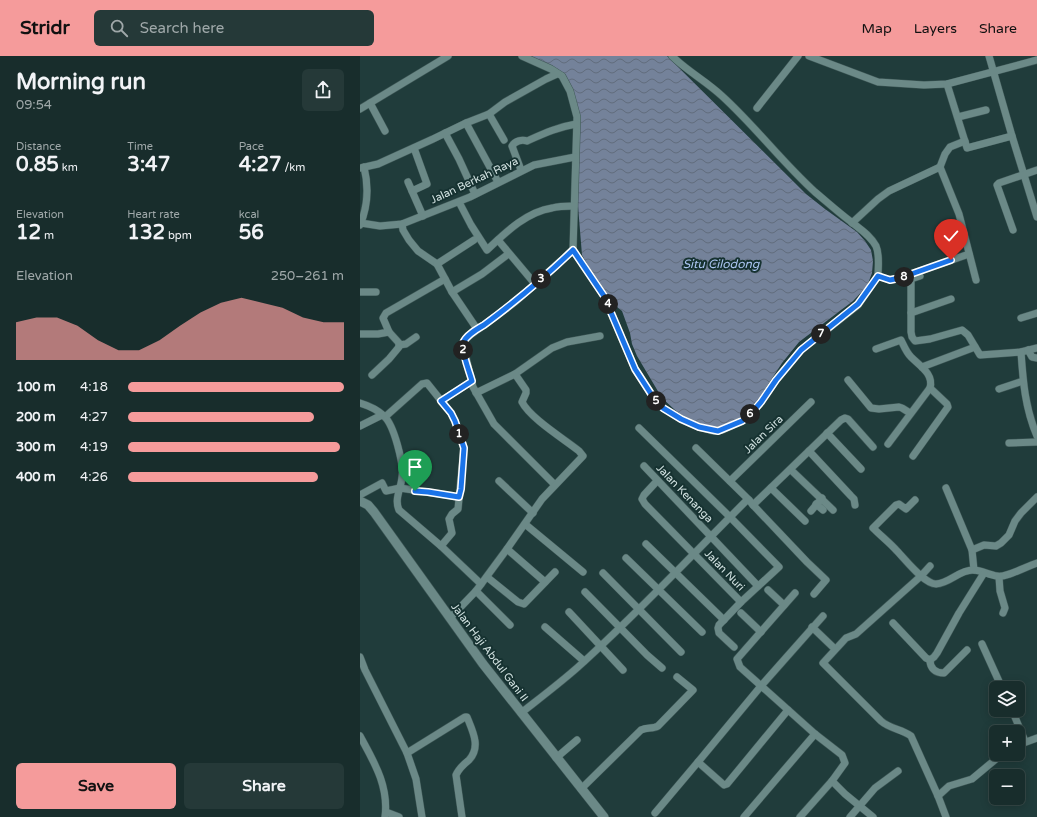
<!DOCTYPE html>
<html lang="en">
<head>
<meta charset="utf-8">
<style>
  :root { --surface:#182d2c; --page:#253938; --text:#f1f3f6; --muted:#9fa8a9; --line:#364948; --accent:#f59b9b }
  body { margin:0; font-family:"Varela Round",sans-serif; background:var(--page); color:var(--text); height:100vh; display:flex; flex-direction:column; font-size:15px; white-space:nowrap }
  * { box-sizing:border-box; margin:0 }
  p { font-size:13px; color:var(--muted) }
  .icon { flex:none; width:22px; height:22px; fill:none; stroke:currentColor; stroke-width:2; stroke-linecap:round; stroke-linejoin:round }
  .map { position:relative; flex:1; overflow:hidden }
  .details { display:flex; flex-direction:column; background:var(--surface); width:360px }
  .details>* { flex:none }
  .fabs { position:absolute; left:629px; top:625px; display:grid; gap:8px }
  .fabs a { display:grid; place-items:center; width:36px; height:36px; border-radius:6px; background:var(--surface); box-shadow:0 2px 10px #0003,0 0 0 1px var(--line); font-size:20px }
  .pin { position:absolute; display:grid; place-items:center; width:34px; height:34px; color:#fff; margin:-41px -17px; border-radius:50% 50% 50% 0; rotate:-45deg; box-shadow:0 0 4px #0007 }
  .pin .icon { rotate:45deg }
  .km { position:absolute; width:20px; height:20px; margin:-10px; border-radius:50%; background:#222; color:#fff; font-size:11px; line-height:20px; text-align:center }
  .round { display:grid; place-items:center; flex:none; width:42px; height:42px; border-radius:6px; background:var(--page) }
  .overview { display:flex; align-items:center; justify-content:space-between; height:68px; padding:0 16px }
  h1 { font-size:22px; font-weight:700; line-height:30px }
  .figures { display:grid; grid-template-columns:repeat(3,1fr); gap:6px; height:68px; padding:4px 16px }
  .figures div { display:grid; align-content:center }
  .figures b { font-size:20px; font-weight:700 }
  .figures small { font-size:11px; font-weight:400 }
  .figures p { font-size:11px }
  .chart { height:112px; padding:8px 16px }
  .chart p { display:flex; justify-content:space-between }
  .chart svg { width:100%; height:72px; margin-top:4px; fill:var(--accent); opacity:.7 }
  .cta { display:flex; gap:8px; margin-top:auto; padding:8px 16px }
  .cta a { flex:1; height:46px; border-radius:6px; background:var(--accent); color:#111; font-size:16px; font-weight:700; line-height:46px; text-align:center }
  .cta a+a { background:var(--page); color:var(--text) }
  ul { padding:0 16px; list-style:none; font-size:13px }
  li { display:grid; grid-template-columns:64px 48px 1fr; align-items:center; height:30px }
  li i { height:10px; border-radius:5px; background:var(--accent) }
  header { display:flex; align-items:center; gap:24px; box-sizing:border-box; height:56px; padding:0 20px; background:var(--accent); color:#111 }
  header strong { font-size:19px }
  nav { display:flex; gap:22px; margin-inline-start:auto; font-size:14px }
  .search { width:280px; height:36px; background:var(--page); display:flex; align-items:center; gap:10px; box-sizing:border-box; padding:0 14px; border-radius:6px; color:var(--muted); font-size:15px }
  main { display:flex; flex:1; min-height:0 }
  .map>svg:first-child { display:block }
  .water { fill:url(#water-waves) }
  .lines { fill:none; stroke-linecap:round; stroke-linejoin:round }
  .minor-casing { stroke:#3f5857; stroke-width:8 }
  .tertiary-casing { stroke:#3f5857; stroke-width:10 }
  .minor { stroke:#6b8987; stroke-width:7 }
  .tertiary { stroke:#6b8987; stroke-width:9 }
  .route-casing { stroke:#fff; stroke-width:8 }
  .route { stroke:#1a73e8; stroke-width:5 }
  .labels { text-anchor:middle; stroke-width:4; stroke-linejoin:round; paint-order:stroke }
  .street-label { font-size:11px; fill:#d2e2e1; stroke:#163231 }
  .water-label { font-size:12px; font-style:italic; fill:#abc5f2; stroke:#163231 }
</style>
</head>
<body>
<header>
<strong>Stridr</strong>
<div class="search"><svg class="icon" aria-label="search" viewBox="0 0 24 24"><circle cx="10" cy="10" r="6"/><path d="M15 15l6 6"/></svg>Search here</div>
<nav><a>Map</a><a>Layers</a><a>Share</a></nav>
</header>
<main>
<section class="details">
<div class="overview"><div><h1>Morning run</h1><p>09:54</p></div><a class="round"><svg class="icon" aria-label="share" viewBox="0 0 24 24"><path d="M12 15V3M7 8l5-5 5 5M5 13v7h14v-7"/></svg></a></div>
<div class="figures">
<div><p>Distance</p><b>0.85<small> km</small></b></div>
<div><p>Time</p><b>3:47</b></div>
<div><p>Pace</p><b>4:27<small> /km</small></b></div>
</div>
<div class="figures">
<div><p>Elevation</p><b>12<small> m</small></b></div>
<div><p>Heart rate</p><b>132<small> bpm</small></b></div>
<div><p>kcal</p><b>56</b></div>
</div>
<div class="chart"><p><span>Elevation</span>250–261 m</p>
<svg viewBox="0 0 160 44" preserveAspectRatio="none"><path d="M0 44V21L10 18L20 18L30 23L40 32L50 38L60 38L70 32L80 23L90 15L100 9L110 6L120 9L130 12L140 18L150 21L160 21V44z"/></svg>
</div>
<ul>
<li><b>100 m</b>4:18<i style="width:100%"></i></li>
<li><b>200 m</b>4:27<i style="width:86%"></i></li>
<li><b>300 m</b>4:19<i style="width:98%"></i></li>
<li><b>400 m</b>4:26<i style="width:88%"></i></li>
</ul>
<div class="cta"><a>Save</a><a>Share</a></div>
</section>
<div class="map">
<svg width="677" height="761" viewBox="0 0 677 761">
  <defs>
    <pattern id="water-waves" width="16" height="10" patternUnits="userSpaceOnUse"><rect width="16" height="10" fill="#74829a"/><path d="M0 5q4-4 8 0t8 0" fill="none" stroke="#616c7c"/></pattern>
  </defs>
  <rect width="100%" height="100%" fill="#203c3b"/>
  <path class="water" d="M171 0H307L446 138 465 153 497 176 505 185 511 194 513 205 512 217 507 230 493 245 439 286 422 307 398 344 385 358 370 368 357 373 331 366 315 354 302 342 277 300 272 288 270 277 262 255 252 247 235 222 222 199 218 150 214 40 191 11Z"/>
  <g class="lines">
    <g class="minor-casing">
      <g id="minor">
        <path d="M162 0 191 13 202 20 210 35 217 61 213 194 244 240 275 313 295 344 303 352 321 363 339 371 353 375 362 374 382 365 389 359 401 346 416 324 441 294 498 249 518 220 530 224 540 222 609 198"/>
        <path d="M312 0C327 15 346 25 362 40 395 70 422 106 455 136 467 146 478 156 490 165 500 173 510 179 516 190 520 199 518 211 518 220"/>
        <path d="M449 0 518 26 564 29 587 28 677 4"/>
        <path d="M629 0 652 80 677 161"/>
        <path d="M587 28 607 92 652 80"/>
        <path d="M10 47 25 75"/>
        <path d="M397 52 438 0"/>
        <path d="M0 53 88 0"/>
        <path d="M129 58 144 84"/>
        <path d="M598 61 626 54"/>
        <path d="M106 67 138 126"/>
        <path d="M85 77 99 103 115 138"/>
        <path d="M580 111 599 158 616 224"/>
        <path d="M0 112 18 108 73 83 106 67 129 58 145 46 186 23 197 18"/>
        <path d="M161 114 152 90C155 85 162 83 167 85 183 78 198 71 216 68"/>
        <path d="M48 126 63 160"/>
        <path d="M52 135 67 128 54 92"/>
        <path d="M99 146 111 169 127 194C145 177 166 156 192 152 199 150 207 150 214 150"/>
        <path d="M1 167 20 170 42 168 110 141 174 109 215 101"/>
        <path d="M492 167 518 143 529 135 580 111 585 98 590 91 605 85"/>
        <path d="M42 168 43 174 49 184 58 195 77 208 92 236 117 273"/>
        <path d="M0 169C8 150 9 131 4 111"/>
        <path d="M653 174 637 129 639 127 677 114"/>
        <path d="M138 184 175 228"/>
        <path d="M77 208 114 184"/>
        <path d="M560 220 551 223V276L552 281 555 285 570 283 602 274 608 279 620 299 661 296 677 292"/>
        <path d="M0 236H16"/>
        <path d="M92 236 122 218 147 199"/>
        <path d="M551 257 591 243"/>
        <path d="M661 262 677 257"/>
        <path d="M0 278H18L29 276 23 262 26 257 85 223"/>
        <path d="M39 289 46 288 56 281"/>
        <path d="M516 293 541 284C544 290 546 296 551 301 560 310 574 318 570 332L528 388"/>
        <path d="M668 294 672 301 677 302"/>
        <path d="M661 296C663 325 665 352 677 380"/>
        <path d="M562 311 615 291"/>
        <path d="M155 318 192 292 207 286 240 280"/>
        <path d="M12 319 29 303 39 291V287L29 276"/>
        <path d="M488 324 511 352 519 353 539 351 542 352 550 357"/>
        <path d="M639 333 663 325"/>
        <path d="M81 345 112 325"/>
        <path d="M0 347C10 350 17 353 24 360 34 369 44 408 42 421 41 433 34 443 39 454L81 490 121 528"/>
        <path d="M25 361 62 328 67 327 91 357 95 365 104 392 98 453 92 458 89 463 92 477 81 490"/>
        <path d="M0 370 22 359"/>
        <path d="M279 372 370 461 419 511 381 546 359 569 358 572 359 577 374 591"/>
        <path d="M467 377 501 413"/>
        <path d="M649 387 677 386"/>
        <path d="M336 392 389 444"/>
        <path d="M449 395 491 440 494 443 495 449"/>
        <path d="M553 400 588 351 587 348 570 332"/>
        <path d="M284 410 398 530"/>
        <path d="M431 414 473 454"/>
        <path d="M139 425 173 457"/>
        <path d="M297 425 284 439 282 443 285 448 381 546"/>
        <path d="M370 425 451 346"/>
        <path d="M194 428 134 368 113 331 103 289 104 285 109 280 155 246 213 194"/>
        <path d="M411 432 445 465"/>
        <path d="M586 432 612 494 614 514"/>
        <path d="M0 439 22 427 26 435 40 432 99 441"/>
        <path d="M555 444 546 453 539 448 536 449 513 472C521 480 530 487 537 495 545 503 564 528 576 528 590 527 599 514 613 514 621 514 629 519 637 520 646 522 667 510 677 507"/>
        <path d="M456 448 463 454"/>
        <path d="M393 449 447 506 466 524 454 538"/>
        <path d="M451 455 462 442"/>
        <path d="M165 468 223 516"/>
        <path d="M286 488 364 564"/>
        <path d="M147 493 185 526"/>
        <path d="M612 494 624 489 636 490 641 487 649 479 655 465 661 457 677 441"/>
        <path d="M266 502 342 576"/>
        <path d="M570 510 561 520 496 578 486 582 463 607 521 665C530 673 542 673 551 680L578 740 586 761"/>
        <path d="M243 517 321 596"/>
        <path d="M127 521 158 546 164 548 195 516"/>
        <path d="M639 521 640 535 645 552 643 557"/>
        <path d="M408 534 424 549"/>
        <path d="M116 535 150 569"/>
        <path d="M225 536 287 599 302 612"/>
        <path d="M435 537 377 603 380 611 455 678 482 699 485 707 472 725 440 761"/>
        <path d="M209 556 263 614"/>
        <path d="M381 557 401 576"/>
        <path d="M90 562 116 535 147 493 182 443 223 400 219 395C204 383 170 362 162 346L166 337V334L155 318 116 337"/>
        <path d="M533 567 566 602 570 604 574 601 577 597 599 557 624 517"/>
        <path d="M185 571 224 605"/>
        <path d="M452 571 475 593"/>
        <path d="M622 588 642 632"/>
        <path d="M0 601 5 614 47 697 56 723 62 761"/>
        <path d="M570 604C570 612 575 617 584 617L607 594"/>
        <path d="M428 654 367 728 364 729 338 706 401 630 463 560"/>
        <path d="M652 654 665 685"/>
        <path d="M161 657C180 642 200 627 218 611 276 559 331 500 386 445L389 444 393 449 481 364 485 362 488 363 513 391"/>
        <path d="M0 680C14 706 29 730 25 761"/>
        <path d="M658 689 677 682"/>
        <path d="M47 697 105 661H107C113 676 121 691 109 704 104 708 99 712 96 719L102 761"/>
        <path d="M196 702 217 684"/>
        <path d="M472 725 485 738 513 761"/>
        <path d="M221 733 281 674C287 671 293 673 298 670L333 634 317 621"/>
        <path d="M578 740 589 730 612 723 642 698"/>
        <path d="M26 756 39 761"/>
        <path d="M295 757 338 706"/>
        <path d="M384 761 455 678"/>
        <path d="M490 761 515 732 538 715"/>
      </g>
    </g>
    <g class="tertiary-casing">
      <path id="tertiary" d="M0 445 8 449 14 456 123 608 244 761"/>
    </g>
    <use href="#minor" class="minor"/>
    <use href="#tertiary" class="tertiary"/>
  </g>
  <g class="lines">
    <g class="route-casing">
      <path id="route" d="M55 435 68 436 99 441 101 433 104 392 95 365 91 357 81 345 112 325C110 317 101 295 103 287 106 279 117 273 124 269 155 246 185 221 213 194L244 240 275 313 295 344 303 352 321 363 339 371 358 375 382 365 389 360 401 346 416 324 441 294 498 248 518 220 530 224 540 222 591 204"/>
    </g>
    <use href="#route" class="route"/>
  </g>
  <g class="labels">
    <g class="street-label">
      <text transform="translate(114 124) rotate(-25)" y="4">Jalan Berkah Raya</text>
      <text transform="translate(403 378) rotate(-44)" y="4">Jalan Sira</text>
      <text transform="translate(325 437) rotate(46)" y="4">Jalan Kenanga</text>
      <text transform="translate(365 514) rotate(46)" y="4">Jalan Nuri</text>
      <text transform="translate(130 596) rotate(53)" y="4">Jalan Haji Abdul Gani II</text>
    </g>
    <g class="water-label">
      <text x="361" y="212">Situ Cilodong</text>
    </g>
  </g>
</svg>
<div class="fabs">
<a><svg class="icon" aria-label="layers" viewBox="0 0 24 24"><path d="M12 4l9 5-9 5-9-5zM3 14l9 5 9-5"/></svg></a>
<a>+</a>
<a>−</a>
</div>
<div class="pin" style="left:55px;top:435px;background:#1e9e55"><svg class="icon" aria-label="arrive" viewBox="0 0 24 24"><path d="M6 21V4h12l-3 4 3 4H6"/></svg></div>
<div class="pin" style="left:591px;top:204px;background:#d93025"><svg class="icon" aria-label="check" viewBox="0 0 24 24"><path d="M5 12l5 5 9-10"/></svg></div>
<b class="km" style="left:99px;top:378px">1</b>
<b class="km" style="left:103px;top:294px">2</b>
<b class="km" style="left:181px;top:223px">3</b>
<b class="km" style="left:248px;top:248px">4</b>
<b class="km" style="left:296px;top:345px">5</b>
<b class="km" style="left:390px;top:358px">6</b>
<b class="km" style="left:461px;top:278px">7</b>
<b class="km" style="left:544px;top:221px">8</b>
</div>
</main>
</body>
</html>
